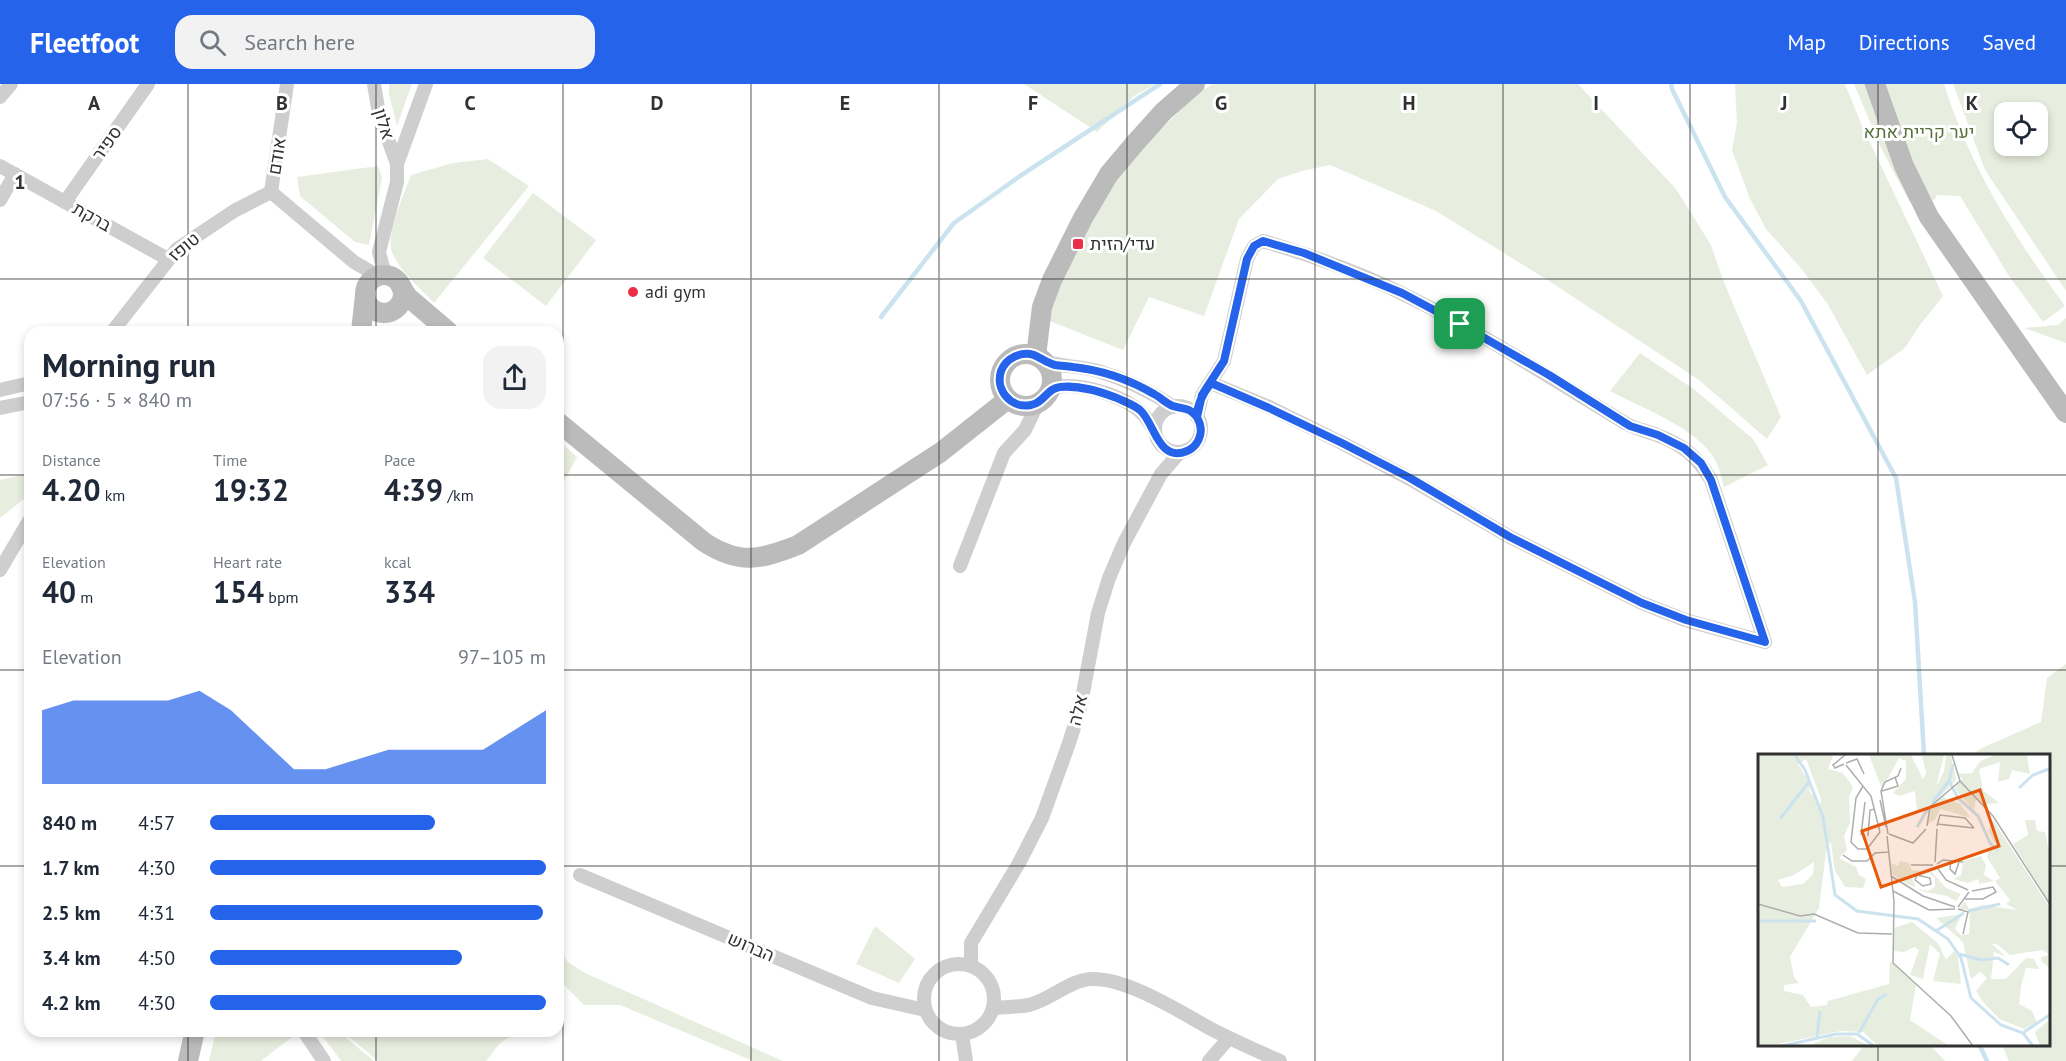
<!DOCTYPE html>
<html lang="en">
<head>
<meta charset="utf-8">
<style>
  :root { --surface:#fff; --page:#f2f2f3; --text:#1f2937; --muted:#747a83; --accent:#2563eb }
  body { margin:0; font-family:"PT Sans",Heebo,sans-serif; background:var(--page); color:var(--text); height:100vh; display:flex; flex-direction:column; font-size:22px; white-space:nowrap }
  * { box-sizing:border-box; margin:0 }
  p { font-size:20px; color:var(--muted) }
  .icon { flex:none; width:33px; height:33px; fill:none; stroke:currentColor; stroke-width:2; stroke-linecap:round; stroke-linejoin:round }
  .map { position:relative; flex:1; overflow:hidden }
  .sheet { position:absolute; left:24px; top:242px; width:540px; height:711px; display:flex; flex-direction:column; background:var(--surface); border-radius:18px; box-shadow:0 3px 9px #0003 }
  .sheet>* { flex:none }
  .tools { position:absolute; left:1994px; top:18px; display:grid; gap:12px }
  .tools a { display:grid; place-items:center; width:54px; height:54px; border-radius:12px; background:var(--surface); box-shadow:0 3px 9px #0003; font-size:30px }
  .pin { position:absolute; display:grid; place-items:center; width:51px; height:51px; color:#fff; margin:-26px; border-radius:12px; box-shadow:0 3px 9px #0006 }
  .round { display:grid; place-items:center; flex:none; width:63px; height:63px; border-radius:18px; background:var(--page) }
  .overview { display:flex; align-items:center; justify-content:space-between; height:102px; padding:0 18px }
  h1 { font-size:33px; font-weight:800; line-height:45px }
  .stats { display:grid; grid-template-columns:repeat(3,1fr); gap:9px; height:102px; padding:6px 18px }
  .stats div { display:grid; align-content:center }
  .stats b { font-size:30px; font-weight:800 }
  .stats small { font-size:16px; font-weight:400 }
  .stats p { font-size:16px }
  .chart { height:168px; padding:12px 18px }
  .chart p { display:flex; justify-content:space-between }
  .chart svg { width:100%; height:108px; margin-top:6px; fill:var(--accent); opacity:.7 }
  ul { padding:0 18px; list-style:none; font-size:20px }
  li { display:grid; grid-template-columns:96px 72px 1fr; align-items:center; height:45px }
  li i { height:15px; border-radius:8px; background:var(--accent) }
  header { display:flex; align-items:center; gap:36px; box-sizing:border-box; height:84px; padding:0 30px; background:var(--accent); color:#fff }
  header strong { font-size:28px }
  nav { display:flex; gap:33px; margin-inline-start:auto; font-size:21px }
  .search { width:420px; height:54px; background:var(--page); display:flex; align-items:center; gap:15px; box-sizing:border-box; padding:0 21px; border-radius:18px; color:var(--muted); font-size:22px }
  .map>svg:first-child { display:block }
  .green { fill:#e8eedf; fill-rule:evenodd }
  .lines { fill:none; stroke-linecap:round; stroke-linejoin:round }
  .stream { stroke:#cbe3ef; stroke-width:4.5 }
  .street { stroke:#cecece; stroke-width:14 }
  .secondary { stroke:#bbb; stroke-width:20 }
  .route-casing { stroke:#fff; stroke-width:12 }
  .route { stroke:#2563eb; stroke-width:8 }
  .grid { fill:none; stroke:#313131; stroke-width:1.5; stroke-opacity:0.55 }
  .poi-dot { fill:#ed2e47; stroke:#fff; stroke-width:2 }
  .labels { text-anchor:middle; stroke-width:6; stroke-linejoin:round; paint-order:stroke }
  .street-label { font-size:18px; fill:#313131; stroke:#fff }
  .park-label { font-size:18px; fill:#57703c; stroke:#fff }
  .poi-label { font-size:18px; fill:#313131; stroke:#fff; text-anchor:start }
  .inset-river { fill:none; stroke:#cbe3ef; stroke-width:3 }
  .inset-road { fill:none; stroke:#adadad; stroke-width:1.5 }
  .view { fill:#e8590c; fill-opacity:0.15; stroke:#e8590c; stroke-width:3 }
  .inset-edge { fill:none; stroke:#313131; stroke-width:3 }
  .grid-label { font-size:20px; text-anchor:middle; font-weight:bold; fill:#313131; stroke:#fff; stroke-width:6; stroke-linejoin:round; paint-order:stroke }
</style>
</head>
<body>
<header>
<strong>Fleetfoot</strong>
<div class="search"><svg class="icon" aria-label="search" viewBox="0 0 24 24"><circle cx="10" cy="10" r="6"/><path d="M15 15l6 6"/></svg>Search here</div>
<nav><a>Map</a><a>Directions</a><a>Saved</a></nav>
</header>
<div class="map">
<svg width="2066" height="977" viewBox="0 0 2066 977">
  <rect width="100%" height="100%" fill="#fff"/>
  <g class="green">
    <path d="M389 0H412L397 42 389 10Z"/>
    <path d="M1024 0H1155L1134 12 1097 48Z"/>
    <path d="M1213 0H1578L1676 105 1711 161 1723 196 1781 333 1767 355 1699 296 1549 197 1436 127 1330 81 1302 87 1278 95 1239 135 1204 232 1149 213 1123 266 1047 236 1067 183 1098 120 1136 71 1195 11Z"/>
    <path d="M1735 0H1845L1863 44 1943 212 1920 241 1905 264 1867 291 1827 219 1800 183 1766 145 1750 115 1732 66 1737 39Z"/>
    <path d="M1854 0H1944C1969 81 2015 154 2065 222L2043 238 2009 192 1960 112 1937 111 1935 115 1925 122 1912 120 1909 117 1881 64Z"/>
    <path d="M1953 0H2066V207L1985 86ZM2004 28H2037V62H2004Z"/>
    <path d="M488 75 529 102 434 219C419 203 400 188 392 168 385 152 405 108 411 91L453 79Z"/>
    <path d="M378 82 382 94 369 161 355 158 300 112 297 93Z"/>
    <path d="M533 109 596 156 546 222 483 174Z"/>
    <path d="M2066 234V259L2024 244 2058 241Z"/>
    <path d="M1640 269 1695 306 1753 355 1768 381 1724 403C1721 394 1720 384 1715 376 1698 344 1641 324 1610 307Z"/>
    <path d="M558 356 577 373 558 409Z"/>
    <path d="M30 389V410L0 434V396Z"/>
    <path d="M2066 580V977H2009L2002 961 2050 960V671H1971L1980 665 2041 638 2047 594Z"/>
    <path d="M875 842 915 875 899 899 856 880Z"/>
    <path d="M558 864 568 878 585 889 783 977H753L620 921H584L558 895Z"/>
    <path d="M216 947H288L292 953 261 977H209Z"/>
    <path d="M319 947H338L374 977H341Z"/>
    <path d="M342 947H519L500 959 486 977H378Z"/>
    <path d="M1865 960 1930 961 1945 977H1852Z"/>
  </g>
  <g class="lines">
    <g class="stream">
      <path d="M1671 0 1672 5 1725 113 1801 217 1896 394 1915 518 1924 671"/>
      <path d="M881 233 954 139 1020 92 1160 0"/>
      <path d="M1979 960 1987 977"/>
    </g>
    <g class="street">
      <path d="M374 0 379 30 397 80"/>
      <path d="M0 13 11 0"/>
      <path d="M0 82 168 175"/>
      <path d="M271 108 354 178 378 192"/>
      <path d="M271 108 287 0"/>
      <path d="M0 116 15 90"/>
      <path d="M65 118 148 0"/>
      <path d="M385 191 379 168 397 98V80L426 0"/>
      <path d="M112 248 177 165 234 127 271 108"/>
      <path d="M1043 277C1061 283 1080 282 1098 287 1125 295 1150 307 1174 323"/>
      <path d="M0 306 30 299"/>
      <path d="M1048 309 1049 305C1073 296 1117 310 1136 324 1144 329 1149 338 1154 346"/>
      <circle cx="1178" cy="345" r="23"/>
      <path d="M0 324 30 318"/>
      <path d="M1197 333 1202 311 1224 277 1247 175 1254 162 1263 157C1310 171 1359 188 1403 210 1481 248 1553 296 1627 340 1636 345 1647 347 1657 351 1683 361 1697 372 1711 396L1765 558 1685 536 1642 519 1510 453 1410 395 1342 359 1269 323 1211 299"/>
      <path d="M960 482 1004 369 1025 346 1038 319"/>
      <path d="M0 486 30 435"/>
      <path d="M580 791 872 914 925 926"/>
      <circle cx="959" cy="915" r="35"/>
      <path d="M971 882V859L1019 779 1042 734 1068 662 1080 625 1098 529 1109 494 1124 459 1161 390 1180 368"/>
      <path d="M993 924C1005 923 1018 923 1029 921 1052 915 1069 896 1092 895 1128 894 1182 929 1213 946 1235 957 1257 967 1280 977"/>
      <path d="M303 946 324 977"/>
      <path d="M962 950 966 977"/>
      <path d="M1209 977 1229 954"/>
    </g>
    <g class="secondary">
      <path d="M1875 0 1904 82 1929 133 2066 329"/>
      <circle cx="384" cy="210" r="19"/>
      <path d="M401 203 408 213 449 248"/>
      <path d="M361 248 365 211"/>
      <circle cx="1026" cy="296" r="26"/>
      <path d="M1036 272 1042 223 1052 196 1083 134 1109 90 1136 58 1164 27 1195 0"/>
      <path d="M558 338 704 458C739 481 760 476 798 461L941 368 1008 315"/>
      <path d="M188 977 195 946"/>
    </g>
  </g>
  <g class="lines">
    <g class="route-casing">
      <path id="route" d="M1460 240 1402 209 1304 169 1263 157 1254 162 1247 175 1224 277 1202 311 1197 333C1187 322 1185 326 1173 322 1167 320 1160 313 1154 310 1130 296 1101 286 1073 283 1067 282 1061 282 1055 281 1047 279 1041 274 1034 271 1021 267 1006 274 1001 287 995 306 1011 325 1031 321 1044 319 1047 304 1060 303 1080 301 1099 307 1117 314 1125 318 1135 321 1141 327 1155 341 1159 379 1187 367 1197 363 1203 351 1200 341 1200 338 1197 335 1197 332 1197 320 1204 308 1211 299L1269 324 1342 359 1410 394 1510 453 1642 519 1686 536 1765 558 1711 396 1701 379 1684 364 1658 351 1630 342 1549 291 1460 240"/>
    </g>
    <use href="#route" class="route"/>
  </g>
  <path class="grid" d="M188 0V248M376 0V248M563 0V977M751 0V977M939 0V977M1127 0V977M1315 0V977M1503 0V977M1690 0V977M1878 0V671M0 195H2066M0 391H30M558 391H2066M0 586H30M558 586H2066M0 782H30M558 782H1760M2050 782H2066M188 946V977M376 946V977M1878 960V977"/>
  <g class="poi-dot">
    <rect x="1072" y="154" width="12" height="12" rx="3"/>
    <circle cx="633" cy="208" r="6"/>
  </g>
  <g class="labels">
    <g class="street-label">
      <text transform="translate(384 40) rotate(73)" y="6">אלון</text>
      <text transform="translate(107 59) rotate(-55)" y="6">ספיר</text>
      <text transform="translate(277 72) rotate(-81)" y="6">אודם</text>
      <text transform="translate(92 133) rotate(29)" y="6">ברקת</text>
      <text transform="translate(184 163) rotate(-40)" y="6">טופז</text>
      <text transform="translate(1078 626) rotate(-76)" y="6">אלה</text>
      <text transform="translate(751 863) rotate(23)" y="6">הברוש</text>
    </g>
    <g class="park-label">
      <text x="1919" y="54">יער קריית אתא</text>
    </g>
    <g class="poi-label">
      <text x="1090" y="166">עדי/הזית</text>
      <text x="645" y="214">adi gym</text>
    </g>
  </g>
  <g transform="translate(1758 670)">
    <rect width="292" height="292" fill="#fff"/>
    <path d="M0 1H75L70 15 85 19 95 33 91 43 92 68 86 82 89 96 81 104 98 113 101 121 108 125 105 134 87 133 77 117 73 89 69 90 61 154 32 203 36 223 41 229 26 231V237L45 241 53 253 69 251 70 247 131 230 132 207 158 231 152 266 191 292H120L105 278 83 277 20 290H0ZM48 5 63 45 62 50 52 38 51 28 40 10ZM56 108 55 120 45 130 24 133 20 126 36 121ZM111 1H153L165 25 168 19 164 2 186 1 178 33 186 17 188 1H193L198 26 168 58 159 56 157 37 141 42 135 39 148 25V7L141 4 124 35ZM237 1H269L272 20 254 16 251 25 240 28 242 8 221 15 225 36 241 49 225 51 218 45 216 57 200 39 197 33 204 25 200 20 214 19 222 7ZM185 43 202 50 213 64 182 55 177 66 169 70 173 54ZM235 66 292 154V214L283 207V203L292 201 285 196 252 201 240 191 233 189 248 203 236 198 233 225H248L268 204 276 205 281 215 268 214 263 232 261 250 274 257 279 268 266 275 241 265 225 248 218 237 229 224 222 218 213 225 205 188 178 164 204 160 197 175 203 181 211 180 212 167 211 156 201 155 207 147 211 155 225 151 259 156 248 150 252 146 237 127 242 124 229 103 231 93 241 97 230 77ZM267 66H277L279 77 287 78 292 102V150L255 90 270 81ZM223 102 228 111 226 121 236 127 221 130V125L209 129 196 125 203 121 205 107ZM142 107 151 109 154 116 174 118 188 134 203 140 198 147 189 142 167 138 159 134 170 137 177 133V123L168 118 152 121 158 133 149 130 134 120 133 109 140 112ZM154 168 180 189 188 206 196 197 200 203 203 230 175 227 182 200 172 190 165 225 152 221 161 196 156 193 146 198 135 197 136 174ZM292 265V292H282L277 278ZM92 282 112 292H51L71 283Z" fill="#e8eedf" fill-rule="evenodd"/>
    <path class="inset-river" d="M37 1 47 16 65 63 77 141 99 157 160 165 190 185 203 204 213 244 243 271 265 279 275 292M191 27 200 44 220 62 232 89 240 97M261 34 275 21 293 14M174 49 191 27 195 10M22 65 51 28M159 73 171 53M210 157 242 150M0 167H58M178 177 206 159M201 200 223 206 240 204 251 211M266 278 293 260M101 279 120 245 129 240M59 283 62 257M24 292 78 280H99L116 292"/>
    <path class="inset-road" d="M194 1 202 27 235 62 293 152M88 9 99 5 106 20M86 10 77 14 75 11 87 1M88 11 113 42 122 78M105 32 98 44 93 88 100 95H109L122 78M124 37 140 32 137 23M122 46 128 73M179 70 216 74M169 72 172 53 202 27M179 72 182 61 207 64 216 74M130 80 123 37 127 28 140 22 143 14M131 80 155 89 168 75M103 81 107 48M110 82 112 56 117 55M129 82 136 147 135 209 193 262 215 292M85 101 94 107H109L117 99 130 98M193 107 192 115 197 120 201 108M177 108 179 75M179 110 185 106 205 108M153 111H175M178 112 188 126 210 136M159 121 172 124 173 130 165 132 157 126ZM133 122 165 142 197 153M135 137 171 156 197 155M207 145H225L238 138 235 133 214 137M0 150 42 162 56 160 100 179 134 180M200 153 211 138M200 155 210 158 205 180"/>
    <path class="view" d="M222 36 241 92 123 133 104 77Z"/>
    <rect width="292" height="292" class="inset-edge"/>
  </g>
  <g class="grid-label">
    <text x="94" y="26">A</text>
    <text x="282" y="26">B</text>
    <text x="470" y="26">C</text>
    <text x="657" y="26">D</text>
    <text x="845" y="26">E</text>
    <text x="1033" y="26">F</text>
    <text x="1221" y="26">G</text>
    <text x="1409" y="26">H</text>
    <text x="1596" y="26">I</text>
    <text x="1784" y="26">J</text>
    <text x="1972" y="26">K</text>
    <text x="20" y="105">1</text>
  </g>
</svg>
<div class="tools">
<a><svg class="icon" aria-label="locate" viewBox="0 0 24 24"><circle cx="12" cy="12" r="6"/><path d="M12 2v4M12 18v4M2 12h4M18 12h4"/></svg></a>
</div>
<div class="pin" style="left:1460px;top:240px;background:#1e9e55"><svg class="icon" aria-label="arrive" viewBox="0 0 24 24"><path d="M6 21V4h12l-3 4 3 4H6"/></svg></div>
<section class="sheet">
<div class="overview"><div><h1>Morning run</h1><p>07:56 · 5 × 840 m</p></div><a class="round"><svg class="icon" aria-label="share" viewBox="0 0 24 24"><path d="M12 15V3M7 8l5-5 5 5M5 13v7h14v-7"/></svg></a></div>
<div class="stats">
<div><p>Distance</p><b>4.20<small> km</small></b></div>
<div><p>Time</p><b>19:32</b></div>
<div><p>Pace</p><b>4:39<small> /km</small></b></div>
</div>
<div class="stats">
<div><p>Elevation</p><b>40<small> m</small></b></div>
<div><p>Heart rate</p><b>154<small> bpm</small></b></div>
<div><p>kcal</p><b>334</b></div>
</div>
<div class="chart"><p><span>Elevation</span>97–105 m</p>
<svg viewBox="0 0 160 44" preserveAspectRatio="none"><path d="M0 44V14L10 10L20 10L30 10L40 10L50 6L60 14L70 26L80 38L90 38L100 34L110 30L120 30L130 30L140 30L150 22L160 14V44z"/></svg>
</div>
<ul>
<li><b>840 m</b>4:57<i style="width:67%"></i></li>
<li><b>1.7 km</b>4:30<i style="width:100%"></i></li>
<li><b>2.5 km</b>4:31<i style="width:99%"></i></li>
<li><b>3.4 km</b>4:50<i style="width:75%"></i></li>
<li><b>4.2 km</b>4:30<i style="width:100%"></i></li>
</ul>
</section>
</div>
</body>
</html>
